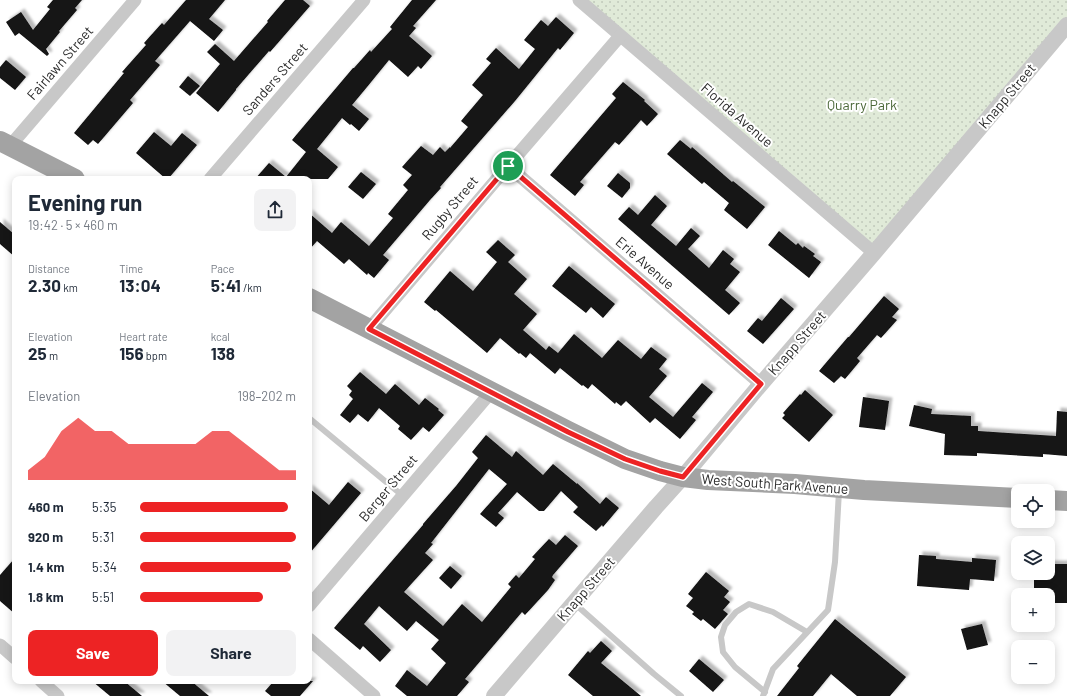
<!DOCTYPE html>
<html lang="en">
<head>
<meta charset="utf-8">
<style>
  :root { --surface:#fff; --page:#f2f2f3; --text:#1f2937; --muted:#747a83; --accent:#ed2324 }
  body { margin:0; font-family:Barlow,sans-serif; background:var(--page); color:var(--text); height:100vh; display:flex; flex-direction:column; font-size:15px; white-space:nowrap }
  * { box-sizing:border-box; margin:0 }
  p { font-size:13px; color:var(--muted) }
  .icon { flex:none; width:22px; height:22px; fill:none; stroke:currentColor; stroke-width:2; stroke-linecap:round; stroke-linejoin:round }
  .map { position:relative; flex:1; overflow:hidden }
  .sheet { position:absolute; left:12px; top:176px; width:300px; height:508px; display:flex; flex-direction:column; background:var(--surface); border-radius:8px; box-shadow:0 2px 10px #0003 }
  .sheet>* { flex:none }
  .controls { position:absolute; left:1011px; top:484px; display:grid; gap:8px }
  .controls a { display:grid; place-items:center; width:44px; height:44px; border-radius:8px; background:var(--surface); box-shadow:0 2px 10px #0003; font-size:20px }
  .pin { position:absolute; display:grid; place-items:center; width:34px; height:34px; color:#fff; margin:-17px; border:2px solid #fff; border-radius:50%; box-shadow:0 1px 4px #0007 }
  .round { display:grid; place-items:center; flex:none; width:42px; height:42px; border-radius:8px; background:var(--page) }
  .overview { display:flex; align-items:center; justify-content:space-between; height:68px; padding:0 16px }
  h1 { font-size:22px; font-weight:700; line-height:30px }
  .metrics { display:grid; grid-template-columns:repeat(3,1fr); gap:6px; height:68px; padding:4px 16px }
  .metrics div { display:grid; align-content:center }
  .metrics b { font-size:17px; font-weight:700 }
  .metrics small { font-size:11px; font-weight:400 }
  .metrics p { font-size:11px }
  .chart { height:112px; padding:8px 16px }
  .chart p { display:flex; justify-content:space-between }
  .chart svg { width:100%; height:72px; margin-top:4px; fill:var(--accent); opacity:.7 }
  .primary-button { display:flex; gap:8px; margin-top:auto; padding:8px 16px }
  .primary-button a { flex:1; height:46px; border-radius:8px; background:var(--accent); color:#fff; font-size:16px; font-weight:700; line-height:46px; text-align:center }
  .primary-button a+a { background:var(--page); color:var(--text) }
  ul { padding:0 16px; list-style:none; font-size:13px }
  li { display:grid; grid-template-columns:64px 48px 1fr; align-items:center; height:30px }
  li i { height:10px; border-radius:5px; background:var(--accent) }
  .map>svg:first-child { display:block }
  .park { fill:url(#park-dots) }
  .building { fill:#121212; filter:url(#shadow) }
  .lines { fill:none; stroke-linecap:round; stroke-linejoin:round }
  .service { stroke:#c8c8c8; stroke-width:6 }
  .minor { stroke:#c8c8c8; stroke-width:13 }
  .tertiary { stroke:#c8c8c8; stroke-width:16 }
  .primary { stroke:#a3a3a3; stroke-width:20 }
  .route-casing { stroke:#fff; stroke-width:8 }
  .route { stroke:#ed2324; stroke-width:5 }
  .labels { text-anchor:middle; stroke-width:4; stroke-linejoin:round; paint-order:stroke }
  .street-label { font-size:14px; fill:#2b2b2b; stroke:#fff }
  .park-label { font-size:14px; fill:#4b6838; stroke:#fff }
</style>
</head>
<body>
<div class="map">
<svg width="1067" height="696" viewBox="0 0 1067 696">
  <defs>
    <pattern id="park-dots" width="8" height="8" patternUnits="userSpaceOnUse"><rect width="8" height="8" fill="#e0ead8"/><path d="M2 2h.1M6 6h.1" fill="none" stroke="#c0c9ba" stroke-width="1.8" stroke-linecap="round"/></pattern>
    <filter id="shadow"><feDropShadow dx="3.5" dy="-3.5" stdDeviation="1" flood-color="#0004"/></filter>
  </defs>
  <rect width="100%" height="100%" fill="#fff"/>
  <path class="park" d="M580 0H1067V25L874 253Z"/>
  <g class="building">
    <path d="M53 0H82L75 8 77 10 59 31 60 32 46 49 49 54 47 56 19 33 15 36 6 22 21 12 33 30 50 9 47 7Z"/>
    <path d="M186 0H225L209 19 223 30 214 41 190 21 155 61 160 65 130 100 133 103 98 144 93 140 88 145 74 133 124 73 122 72 146 45 144 43 162 23 164 25Z"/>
    <path d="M285 0H303L310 6 270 52 269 51 236 89V90L218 112 196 93 220 64 207 52 215 44 234 61 268 22 267 21Z"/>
    <path d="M412 0H436L413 26 416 28 409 36 432 56 421 69 418 66 408 77 389 60 367 87 352 105 369 119 359 131 351 124 350 125 342 118 317 149 338 167 328 179H255L269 163 286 177 306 152 292 140 353 68H354L370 50 371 52 392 29 390 27Z"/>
    <path d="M556 17 574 33 560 50 558 48 515 101 440 187 441 188 430 200 383 255 389 260 374 278 368 273 367 275 349 259 344 264 317 241 309 250V213L332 233 341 222 369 246 393 218 388 214 408 190 403 185 412 175 402 167 421 146 433 155 440 147 445 152 450 147V148L468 127 461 121 483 95 472 85 491 63 486 59 496 48 519 69 535 49 524 40 541 20 548 26Z"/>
    <path d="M6 60 26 77 15 90 0 78V67Z"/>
    <path d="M188 76 200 86 190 96 179 87Z"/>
    <path d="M623 82 645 100 644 101 658 114 647 126 641 120 619 145 615 142 580 182 584 185 575 196 550 175 616 98 612 94Z"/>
    <path d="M154 132 171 146 182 133 197 145 168 179H166L136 153Z"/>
    <path d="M680 140 691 149 692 147 732 182 733 181 765 207 747 229 724 210 729 203 704 182 702 184 667 154Z"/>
    <path d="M361 172 376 184 363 199 348 187Z"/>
    <path d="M618 173 630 183V188L622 198 607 186Z"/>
    <path d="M655 195 667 206 651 225 676 246 691 228 700 236 688 249 709 268 723 250 734 259 730 264 740 272 725 290 740 303 729 315 618 219 629 207 638 215Z"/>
    <path d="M0 222 15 235V257L0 244Z"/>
    <path d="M779 231 796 245 798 243 803 248 804 246 815 254 813 256 821 262 809 278 768 245Z"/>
    <path d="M498 240 515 255 508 262 527 279 514 294 537 314 523 330 546 350 549 346 558 353 574 334 602 358 618 340 641 359 651 347 667 359 659 369 667 376 649 397 673 417 702 383 713 392 692 417 696 420 680 439 655 418 650 423 626 401 621 406 616 402 615 404 592 384 588 389 583 385 582 386 560 368 555 374 530 353 526 358 520 353 519 354 500 338 487 353 436 310 435 311 424 302 450 271 473 291 497 262 486 252Z"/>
    <path d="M569 266 615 304 603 318 591 307 586 313 552 286Z"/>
    <path d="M884 296 899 309 892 317 897 320 881 338 877 335 857 358 860 361 845 379 841 376 834 383 819 371 848 337H849Z"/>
    <path d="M781 298 794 309 763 344 747 331 758 318 762 321Z"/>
    <path d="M360 372 386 394 395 384 419 405 425 398 439 409 438 410 444 415 429 432 423 427 411 440 398 429 400 426 379 408 368 422 358 414 350 423 340 415 353 399 349 395 352 391 347 386Z"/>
    <path d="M805 390 833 415 809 442 782 418 785 415 783 413 800 394 801 395Z"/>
    <path d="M863 397 889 401 885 430 859 427Z"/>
    <path d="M914 405 932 409 931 414 971 416V426H978V431L1056 436 1057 411 1067 412V456L1043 454V457L977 453V456L944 455 945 434 909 426Z"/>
    <path d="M486 435 512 457 516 451 543 475 553 464 577 484V483L600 504 606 497 619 508 603 527 602 525 596 531 573 512 578 507 561 491 544 511H539L517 492 498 513 504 518 496 527 480 514 507 484 489 469 431 543 433 544 425 553 433 560 404 592 443 626 462 604 482 622 511 587 508 584 516 575 519 578 535 559 532 557 549 539 556 545 565 535 578 546 553 575 552 577 555 580 548 590 525 615 522 612 465 679 469 682 457 696H407L395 686 407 670 427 686 446 663 431 649 439 640 416 621 407 631 379 606 364 624 391 650 380 662 363 646 360 650 334 628 423 525V524L456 486 478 458 472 452Z"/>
    <path d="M348 482 361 493 309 554V488L329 505Z"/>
    <path d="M919 555 936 556V559L972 562V558L996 560 994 581 970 579 969 590 917 586Z"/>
    <path d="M15 558V614L0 601V575Z"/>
    <path d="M1048 564H1067V603H1048V595H1046V592H1034V573H1048Z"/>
    <path d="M450 566 462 576 451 589 439 578Z"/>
    <path d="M706 572 729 591 724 597 730 602 723 610 728 614 715 629 703 619 701 621 692 614 694 612 686 606 693 598 688 594Z"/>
    <path d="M835 619 906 677 890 696H857L831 674 813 696H777L799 668 797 666Z"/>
    <path d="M982 624 988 645 967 650 961 629Z"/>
    <path d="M601 641 612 651 601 663 641 696H593L568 675 588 651 590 653Z"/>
    <path d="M699 659 724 680 713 692 689 671Z"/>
    <path d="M92 681H124L142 696H110Z"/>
    <path d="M162 681H191L209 696H180Z"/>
    <path d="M274 681H313L300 696H271L265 691Z"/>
  </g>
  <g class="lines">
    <g class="service">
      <path d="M309 418 403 496"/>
      <path d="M574 603 654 674 681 696"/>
      <path d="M765 692 735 667 723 652 721 637 725 625 736 612 749 604 773 612 807 632"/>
      <path d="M763 696 773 669 828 610 835 562 839 491"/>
    </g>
    <g class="minor">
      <path d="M579 0 874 253"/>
      <path d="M10 146 135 0"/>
      <path d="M508 166 761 384"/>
      <path d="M210 179 364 0"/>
      <path d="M369 329 508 166 620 36"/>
      <path d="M309 606 491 392"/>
      <path d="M309 639 374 696"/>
      <path d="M0 645 15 658"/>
      <path d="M41 681 58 696"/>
    </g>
    <path class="tertiary" d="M494 696 656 507 683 477 761 384 874 253 1067 25"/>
    <g class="primary">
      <path d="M0 141 75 179"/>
      <path d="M309 298 568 431 625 459 660 471 683 477 708 480 795 484 864 490 1018 498"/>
      <path d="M1048 500 1067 501"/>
    </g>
  </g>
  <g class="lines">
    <g class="route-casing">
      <path id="route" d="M508 166 761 384 683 477 660 471 625 459 568 432 369 329Z"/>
    </g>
    <use href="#route" class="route"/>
  </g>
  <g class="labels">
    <g class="street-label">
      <text transform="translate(60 63) rotate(-49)" y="5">Fairlawn Street</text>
      <text transform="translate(275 79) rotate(-49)" y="5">Sanders Street</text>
      <text transform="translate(1007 96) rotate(-50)" y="5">Knapp Street</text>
      <text transform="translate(737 115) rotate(41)" y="5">Florida Avenue</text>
      <text transform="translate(450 208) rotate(-50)" y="5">Rugby Street</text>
      <text transform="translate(645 263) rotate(41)" y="5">Erie Avenue</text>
      <text transform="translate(797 343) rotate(-49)" y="5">Knapp Street</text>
      <text transform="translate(775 484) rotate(4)" y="5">West South Park Avenue</text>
      <text transform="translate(388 488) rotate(-50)" y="5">Berger Street</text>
      <text transform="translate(586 589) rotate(-49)" y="5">Knapp Street</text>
    </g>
    <g class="park-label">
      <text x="862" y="110">Quarry Park</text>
    </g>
  </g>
</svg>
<div class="controls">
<a><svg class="icon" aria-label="locate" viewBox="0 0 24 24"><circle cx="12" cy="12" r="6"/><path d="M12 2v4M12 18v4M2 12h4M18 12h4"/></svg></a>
<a><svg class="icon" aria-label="layers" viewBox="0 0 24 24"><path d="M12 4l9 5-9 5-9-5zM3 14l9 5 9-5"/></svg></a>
<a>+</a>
<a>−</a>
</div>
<div class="pin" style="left:508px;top:166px;background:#1e9e55"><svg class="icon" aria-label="arrive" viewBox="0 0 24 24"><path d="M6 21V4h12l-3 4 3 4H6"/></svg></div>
<section class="sheet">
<div class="overview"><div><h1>Evening run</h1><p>19:42 · 5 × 460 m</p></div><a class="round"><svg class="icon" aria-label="share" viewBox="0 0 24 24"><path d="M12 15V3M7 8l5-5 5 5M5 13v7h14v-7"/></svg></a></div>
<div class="metrics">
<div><p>Distance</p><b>2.30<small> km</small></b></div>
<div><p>Time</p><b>13:04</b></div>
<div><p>Pace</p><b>5:41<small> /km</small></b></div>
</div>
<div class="metrics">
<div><p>Elevation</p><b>25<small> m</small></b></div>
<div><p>Heart rate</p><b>156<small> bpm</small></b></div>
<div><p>kcal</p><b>138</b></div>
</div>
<div class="chart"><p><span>Elevation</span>198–202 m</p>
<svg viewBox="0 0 160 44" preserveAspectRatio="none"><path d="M0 44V38L10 30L20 14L30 6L40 14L50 14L60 22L70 22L80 22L90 22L100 22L110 14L120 14L130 22L140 30L150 38L160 38V44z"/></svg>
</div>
<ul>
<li><b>460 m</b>5:35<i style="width:95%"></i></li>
<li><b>920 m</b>5:31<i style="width:100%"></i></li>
<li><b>1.4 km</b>5:34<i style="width:97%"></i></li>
<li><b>1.8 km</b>5:51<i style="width:79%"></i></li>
</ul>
<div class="primary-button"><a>Save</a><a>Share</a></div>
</section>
</div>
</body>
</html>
